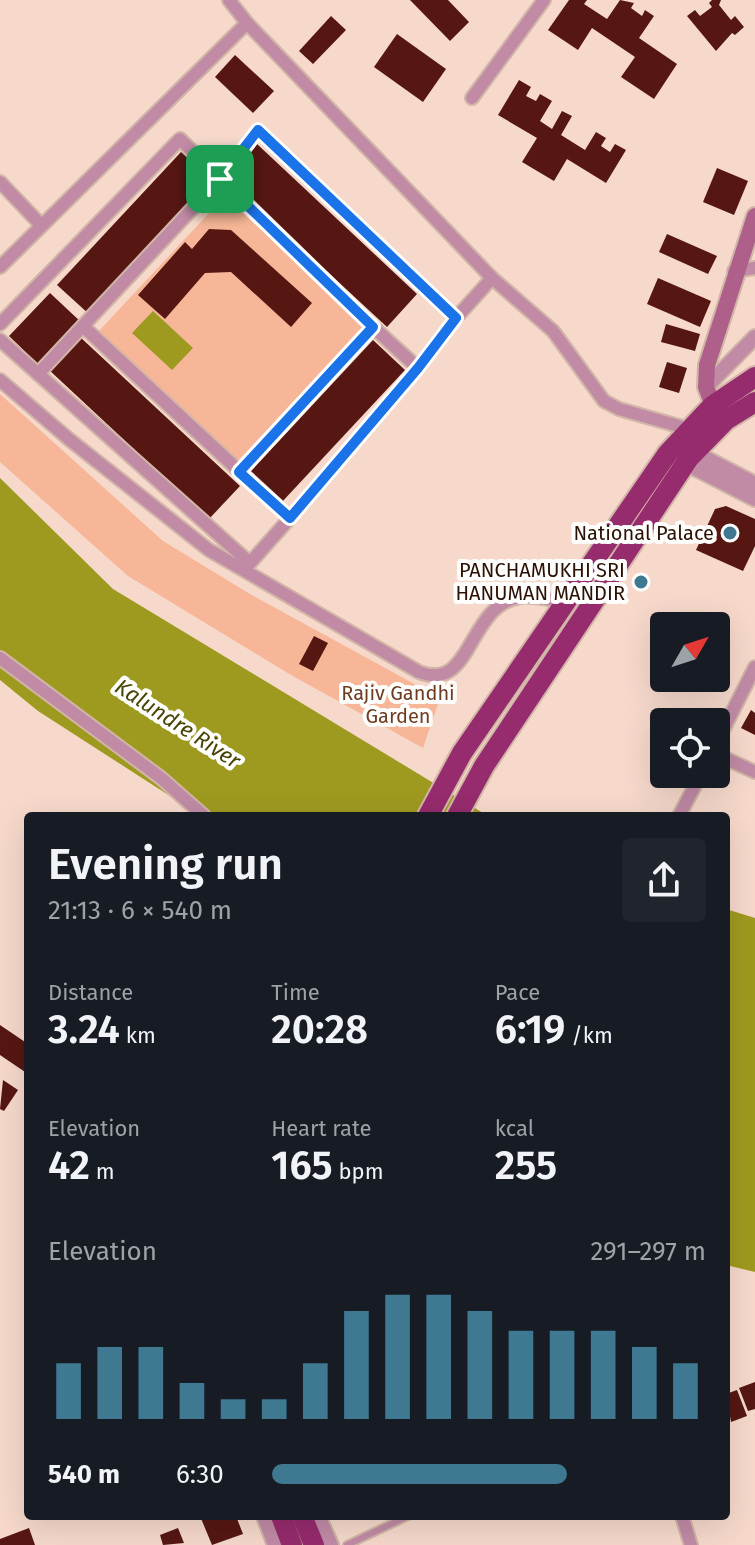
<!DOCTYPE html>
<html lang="en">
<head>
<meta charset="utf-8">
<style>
  :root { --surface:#171b24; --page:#20242c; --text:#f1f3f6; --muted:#9ea1a6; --accent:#3e7891 }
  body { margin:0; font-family:"Fira Sans",sans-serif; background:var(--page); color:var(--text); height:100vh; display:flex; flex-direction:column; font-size:30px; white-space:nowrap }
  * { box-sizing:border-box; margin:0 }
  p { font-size:26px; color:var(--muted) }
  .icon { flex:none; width:44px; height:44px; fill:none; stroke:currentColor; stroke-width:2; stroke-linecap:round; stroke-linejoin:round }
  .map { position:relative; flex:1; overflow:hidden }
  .details { position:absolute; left:24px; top:812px; width:706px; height:708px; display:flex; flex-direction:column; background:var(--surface); border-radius:8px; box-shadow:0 8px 32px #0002 }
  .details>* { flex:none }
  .needle { width:52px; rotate:51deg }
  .fabs { position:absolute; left:650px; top:612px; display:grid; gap:16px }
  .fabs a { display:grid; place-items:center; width:80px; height:80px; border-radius:8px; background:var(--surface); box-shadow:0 8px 32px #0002; font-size:40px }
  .pin { position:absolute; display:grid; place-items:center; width:68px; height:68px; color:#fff; margin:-34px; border-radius:16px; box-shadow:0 4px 12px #0006 }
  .round { display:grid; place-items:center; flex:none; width:84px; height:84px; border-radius:8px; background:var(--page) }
  .summary { display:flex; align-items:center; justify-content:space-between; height:136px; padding:0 24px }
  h1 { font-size:44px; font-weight:600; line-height:60px }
  .metrics { display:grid; grid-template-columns:repeat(3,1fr); gap:12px; height:136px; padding:8px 24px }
  .metrics div { display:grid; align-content:center }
  .metrics b { font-size:40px; font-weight:600 }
  .metrics small { font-size:22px; font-weight:400 }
  .metrics p { font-size:22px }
  .chart { height:224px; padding:16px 24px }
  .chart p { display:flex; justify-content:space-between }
  .chart svg { width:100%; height:144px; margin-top:8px; stroke:var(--accent); stroke-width:6 }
  ul { padding:0 24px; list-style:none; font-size:26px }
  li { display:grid; grid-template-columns:128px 96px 1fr; align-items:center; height:60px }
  li i { height:20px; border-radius:10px; background:var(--accent) }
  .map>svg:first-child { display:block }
  .green { fill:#f6b697 }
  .water { fill:#9e9a1f }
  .building { fill:#561713 }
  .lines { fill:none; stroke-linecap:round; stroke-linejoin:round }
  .service-casing { stroke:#d1b5a7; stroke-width:10 }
  .minor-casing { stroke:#d1b5a7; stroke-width:16 }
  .tertiary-casing { stroke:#d1b5a7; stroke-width:18 }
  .secondary-casing { stroke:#d1b5a7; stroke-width:20 }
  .trunk-casing { stroke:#d1b5a7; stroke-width:24 }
  .service { stroke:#c18ba6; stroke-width:6 }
  .minor { stroke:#c18ba6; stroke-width:12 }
  .tertiary { stroke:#c18ba6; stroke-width:14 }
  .secondary { stroke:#ae5f8a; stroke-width:16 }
  .trunk { stroke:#962b6d; stroke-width:20 }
  .route-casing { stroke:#fff; stroke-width:16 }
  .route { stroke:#1a73e8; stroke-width:10 }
  .poi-dot { fill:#3e7891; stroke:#fff; stroke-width:3 }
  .labels { text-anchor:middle; stroke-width:8; stroke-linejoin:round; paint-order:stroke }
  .poi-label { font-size:20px; fill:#2b1205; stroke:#fff; text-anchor:end }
  .park-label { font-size:20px; fill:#6d3c21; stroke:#fff }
  .water-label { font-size:22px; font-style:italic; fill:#484504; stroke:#fff }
</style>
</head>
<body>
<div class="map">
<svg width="755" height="1545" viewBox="0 0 755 1545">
  <rect width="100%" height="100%" fill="#f6d9cb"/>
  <g class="green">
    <path d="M225 196 364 326 237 462 98 332Z"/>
    <path d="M0 394 163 541 250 594 440 698 423 748 291 675 128 576 0 462Z"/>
  </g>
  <g class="water">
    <path d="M153 311 193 348 172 370 132 333Z"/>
    <path d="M0 478 113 589 488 816H201L38 711 0 680Z"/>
    <path d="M726 909 755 918V1272L726 1265Z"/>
  </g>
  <g class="building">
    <path d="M410 0H448L469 22 450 41Z"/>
    <path d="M569 0H587L584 4 607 19 620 0 634 3 631 8 642 16 645 10 654 16 639 38 677 64 654 99 621 77 635 57 592 28 578 50 548 30Z"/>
    <path d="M712 0H721L719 5 731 20 735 16 744 27 735 35 732 33 716 51 687 16 695 10 700 16 712 7 709 3Z"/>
    <path d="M331 16 346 30 313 64 299 51Z"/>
    <path d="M397 34 446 69 423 102 374 67Z"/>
    <path d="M235 55 274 91 253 113 215 77Z"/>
    <path d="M519 80 531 87 526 96 536 101 540 94 552 101 540 121 552 129 562 111 572 116 561 135 585 150 596 132 606 138 601 146 610 152 615 144 626 150 606 183 567 159 554 181 522 162 537 138 498 115Z"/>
    <path d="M256 143 417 294 387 327 225 177Z"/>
    <path d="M181 152 214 182 90 315 57 285Z"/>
    <path d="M717 168 748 181 734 215 703 202Z"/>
    <path d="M209 229 231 230 312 303 291 327 231 272 205 273 165 319 138 295 185 242 192 249Z"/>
    <path d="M667 234 717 256 708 274 659 252Z"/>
    <path d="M658 278 711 301 700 327 647 304Z"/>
    <path d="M50 293 82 323 41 367 9 336Z"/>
    <path d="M666 324 700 334 695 351 661 342Z"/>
    <path d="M79 336 240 486 209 519 48 369Z"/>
    <path d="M373 340 405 370 281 503 249 473Z"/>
    <path d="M667 362 687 368 679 393 659 387Z"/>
    <path d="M726 506 755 519V546L743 571 696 550 715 509Z"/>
    <path d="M314 636 328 643 313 671 299 664Z"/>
    <path d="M751 710 755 713V735L741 728Z"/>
    <path d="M0 1025 28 1044V1074L0 1055Z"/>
    <path d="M3 1080 18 1090 4 1111 0 1109Z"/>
    <path d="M755 1382V1409L748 1411 739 1388Z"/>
    <path d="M737 1390 747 1416 731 1422 726 1394Z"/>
    <path d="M200 1516H236L243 1534 212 1545Z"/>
    <path d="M29 1528 35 1545H0V1539Z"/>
    <path d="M178 1528 184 1543 163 1545 160 1535Z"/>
  </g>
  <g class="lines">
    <g class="service-casing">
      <path id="service" d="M347 1545 408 1516"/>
    </g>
    <g class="minor-casing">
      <g id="minor">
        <path d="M229 0 247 23 492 278 553 331 604 401 619 409 689 429"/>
        <path d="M472 98 544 0"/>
        <path d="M0 182 41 225"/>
        <path d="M0 267 247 23"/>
        <path d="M734 271 755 268"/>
        <path d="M0 324 180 139 373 327 239 472"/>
        <path d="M373 327 418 368 456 318"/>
        <path d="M0 340 250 563 290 518 85 328"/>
        <path d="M38 374 220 179 258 130 456 318 492 278"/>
        <path d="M0 380 70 440 209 550 419 672C473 693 467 605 520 597 533 595 551 600 564 602"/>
        <path d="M290 518 418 368"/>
        <path d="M0 658 161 778 204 816"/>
        <path d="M716 744 755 667"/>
        <path d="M716 754 755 772"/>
        <path d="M679 816 701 774"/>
        <path d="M682 1516 691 1545"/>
      </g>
    </g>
    <g class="tertiary-casing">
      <g id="tertiary">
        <path d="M706 387 755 337"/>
        <path d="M688 449 755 484"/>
        <path d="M677 459 755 499"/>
        <path d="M264 1516 275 1545"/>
        <path d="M318 1516 331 1545"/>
      </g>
    </g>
    <g class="secondary-casing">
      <path id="secondary" d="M717 416 706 387 707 365 755 216"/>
    </g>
    <g class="trunk-casing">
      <g id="trunk">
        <path d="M428 816 462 753 668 453 712 406 755 377"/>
        <path d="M457 816 484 766 689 458 726 420 755 402"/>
        <path d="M281 1516 292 1545"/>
        <path d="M302 1516 314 1545"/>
      </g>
    </g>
    <use href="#service" class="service"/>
    <use href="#minor" class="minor"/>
    <use href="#tertiary" class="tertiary"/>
    <use href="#secondary" class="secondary"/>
    <use href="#trunk" class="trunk"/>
  </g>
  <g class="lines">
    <g class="route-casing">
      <path id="route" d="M258 130 456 318 418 368 290 518 239 472 373 327 220 179Z"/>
    </g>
    <use href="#route" class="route"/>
  </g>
  <g class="poi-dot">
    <circle cx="730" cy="533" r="8"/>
    <circle cx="641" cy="582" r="8"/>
  </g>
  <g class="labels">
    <g class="poi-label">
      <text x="714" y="540">National Palace</text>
      <text x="625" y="577">PANCHAMUKHI SRI<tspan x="625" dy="23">HANUMAN MANDIR</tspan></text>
    </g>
    <g class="park-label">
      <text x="398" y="700">Rajiv Gandhi<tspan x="398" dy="23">Garden</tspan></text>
    </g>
    <g class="water-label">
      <text transform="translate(178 723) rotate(33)" y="8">Kalundre River</text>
    </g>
  </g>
</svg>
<div class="fabs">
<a><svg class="needle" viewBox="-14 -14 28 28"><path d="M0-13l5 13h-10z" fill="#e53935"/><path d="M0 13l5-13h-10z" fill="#9ea1a6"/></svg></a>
<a><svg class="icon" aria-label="locate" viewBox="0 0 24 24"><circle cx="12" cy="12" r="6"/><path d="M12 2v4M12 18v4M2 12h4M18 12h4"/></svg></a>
</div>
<div class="pin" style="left:220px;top:179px;background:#1e9e55"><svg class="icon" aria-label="arrive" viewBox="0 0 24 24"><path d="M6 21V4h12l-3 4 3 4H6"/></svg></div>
<section class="details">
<div class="summary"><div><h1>Evening run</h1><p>21:13 · 6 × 540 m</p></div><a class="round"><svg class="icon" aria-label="share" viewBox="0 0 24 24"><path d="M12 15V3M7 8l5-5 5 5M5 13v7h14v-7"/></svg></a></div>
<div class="metrics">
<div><p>Distance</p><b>3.24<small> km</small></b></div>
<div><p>Time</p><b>20:28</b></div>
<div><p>Pace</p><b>6:19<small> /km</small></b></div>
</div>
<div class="metrics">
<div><p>Elevation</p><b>42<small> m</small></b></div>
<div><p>Heart rate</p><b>165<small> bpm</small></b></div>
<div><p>kcal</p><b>255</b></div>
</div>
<div class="chart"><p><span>Elevation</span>291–297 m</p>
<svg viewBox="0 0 160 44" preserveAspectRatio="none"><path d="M5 44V27M15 44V22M25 44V22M35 44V33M45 44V38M55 44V38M65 44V27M75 44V11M85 44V6M95 44V6M105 44V11M115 44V17M125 44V17M135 44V17M145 44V22M155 44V27"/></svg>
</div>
<ul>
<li><b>540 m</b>6:30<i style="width:68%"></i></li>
</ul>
</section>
</div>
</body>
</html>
